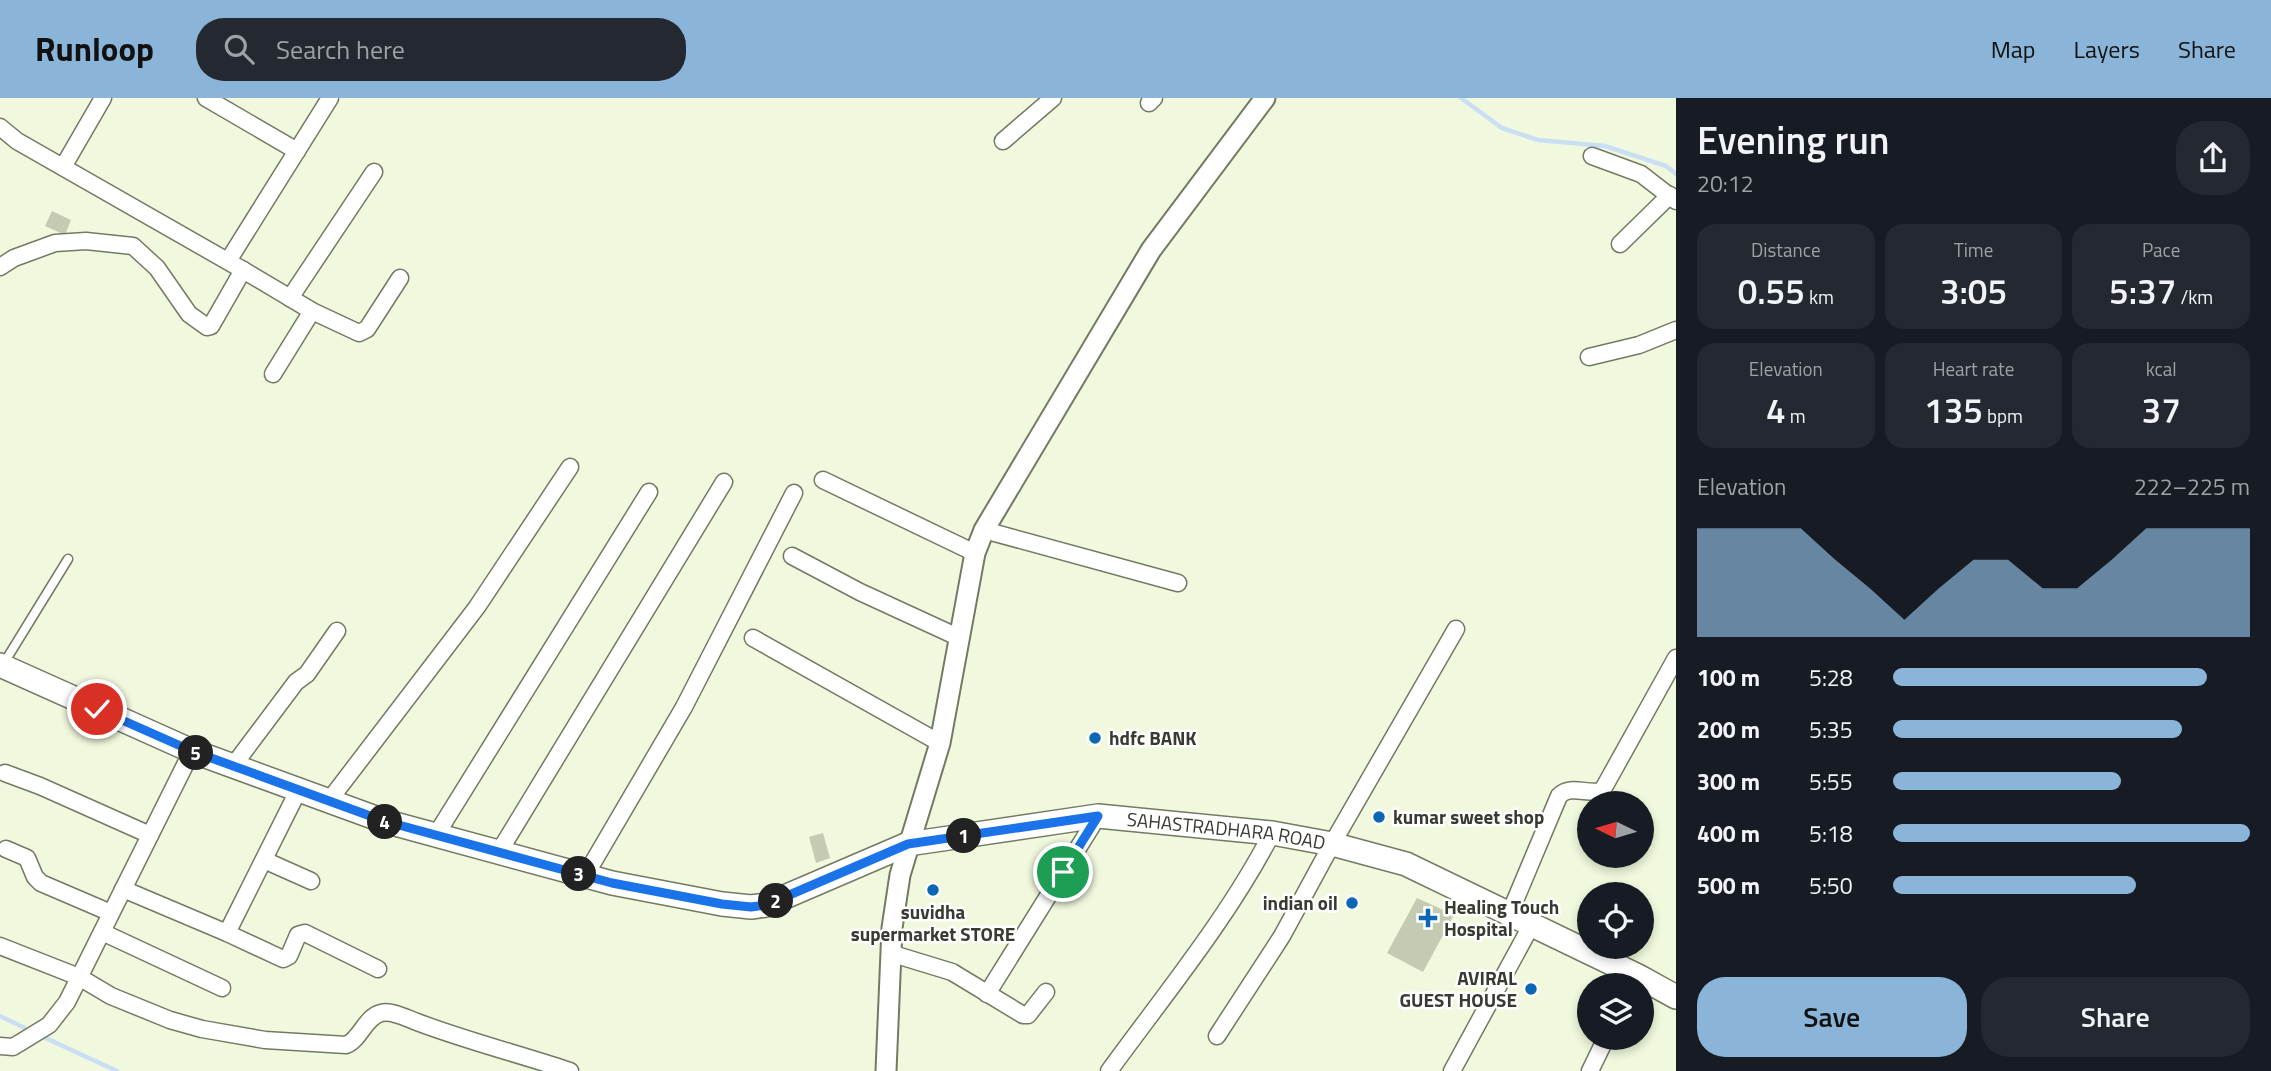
<!DOCTYPE html>
<html lang="en">
<head>
<meta charset="utf-8">
<style>
  :root { --surface:#171b24; --page:#242831; --text:#f1f3f6; --muted:#9ea1a6; --accent:#8ab4d8 }
  body { margin:0; font-family:"Titillium Web",sans-serif; background:var(--page); color:var(--text); height:100vh; display:flex; flex-direction:column; font-size:26px; white-space:nowrap }
  * { box-sizing:border-box; margin:0 }
  p { font-size:23px; color:var(--muted) }
  .icon { flex:none; width:38px; height:38px; fill:none; stroke:currentColor; stroke-width:2; stroke-linecap:round; stroke-linejoin:round }
  .map { position:relative; flex:1; overflow:hidden }
  .side { display:flex; flex-direction:column; background:var(--surface); width:595px }
  .side>* { flex:none }
  .needle { width:46px; rotate:275deg }
  .controls { position:absolute; left:1577px; top:693px; display:grid; gap:14px }
  .controls a { display:grid; place-items:center; width:77px; height:77px; border-radius:50%; background:var(--surface); box-shadow:0 4px 10px #0003; font-size:35px }
  .pin { position:absolute; display:grid; place-items:center; width:60px; height:60px; color:#fff; margin:-30px; border:4px solid #fff; border-radius:50%; box-shadow:0 2px 7px #0007 }
  .km { position:absolute; width:35px; height:35px; margin:-18px; border-radius:50%; background:#222; color:#fff; font-size:19px; line-height:35px; text-align:center }
  .round { display:grid; place-items:center; flex:none; width:74px; height:74px; border-radius:28px; background:var(--page) }
  .overview { display:flex; align-items:center; justify-content:space-between; height:119px; padding:0 21px }
  h1 { font-size:38px; font-weight:600; line-height:52px }
  .metrics { display:grid; grid-template-columns:repeat(3,1fr); gap:10px; height:119px; padding:7px 21px }
  .metrics div { display:grid; align-content:center; border-radius:18px; background:var(--page); text-align:center }
  .metrics b { font-size:35px; font-weight:600 }
  .metrics small { font-size:19px; font-weight:400 }
  .metrics p { font-size:19px }
  .chart { height:196px; padding:14px 21px }
  .chart p { display:flex; justify-content:space-between }
  .chart svg { width:100%; height:126px; margin-top:7px; fill:var(--accent); opacity:.7 }
  .primary-button { display:flex; gap:14px; margin-top:auto; padding:14px 21px }
  .primary-button a { flex:1; height:80px; border-radius:28px; background:var(--accent); color:#111; font-size:28px; font-weight:600; line-height:80px; text-align:center }
  .primary-button a+a { background:var(--page); color:var(--text) }
  ul { padding:0 21px; list-style:none; font-size:23px }
  li { display:grid; grid-template-columns:112px 84px 1fr; align-items:center; height:52px }
  li i { height:18px; border-radius:9px; background:var(--accent) }
  header { display:flex; align-items:center; gap:42px; box-sizing:border-box; height:98px; padding:0 35px; background:var(--accent); color:#111 }
  header strong { font-size:33px }
  nav { display:flex; gap:38px; margin-inline-start:auto; font-size:24px }
  .search { width:490px; height:63px; background:var(--page); display:flex; align-items:center; gap:18px; box-sizing:border-box; padding:0 24px; border-radius:28px; color:var(--muted); font-size:26px }
  main { display:flex; flex:1; min-height:0 }
  .map>svg:first-child { display:block }
  .lines { fill:none; stroke-linecap:round; stroke-linejoin:round }
  .stream { stroke:#cbdff4; stroke-width:4.5 }
  .building { fill:#c3ccb2 }
  .service-casing { stroke:#727a62; stroke-width:11 }
  .minor-casing { stroke:#727a62; stroke-width:19 }
  .tertiary-casing { stroke:#727a62; stroke-width:23 }
  .secondary-casing { stroke:#727a62; stroke-width:26 }
  .service { stroke:#fff; stroke-width:8 }
  .minor { stroke:#fff; stroke-width:16 }
  .tertiary { stroke:#fff; stroke-width:19 }
  .secondary { stroke:#fff; stroke-width:23 }
  .route-casing { stroke:#fff; stroke-width:14 }
  .route { stroke:#1a73e8; stroke-width:9 }
  .poi-dot { fill:#0b66b3; stroke:#fff; stroke-width:2.5 }
  .labels { text-anchor:middle; stroke-width:5; stroke-linejoin:round; paint-order:stroke }
  .poi-label { font-size:19px; font-weight:bold; fill:#383b31; stroke:#fff; text-anchor:start }
  .street-label { font-size:19px; fill:#383b31; stroke:#fff }
</style>
</head>
<body>
<header>
<strong>Runloop</strong>
<div class="search"><svg class="icon" aria-label="search" viewBox="0 0 24 24"><circle cx="10" cy="10" r="6"/><path d="M15 15l6 6"/></svg>Search here</div>
<nav><a>Map</a><a>Layers</a><a>Share</a></nav>
</header>
<main>
<div class="map">
<svg width="1676" height="973" viewBox="0 0 1676 973">
  <rect width="100%" height="100%" fill="#f0f9dd"/>
  <g class="lines">
    <g class="stream">
      <path d="M1461 0 1502 30 1538 42 1605 48 1666 68 1676 76"/>
      <path d="M0 918 31 933"/>
      <path d="M39 937 117 973"/>
    </g>
  </g>
  <g class="building">
    <path d="M52 113 71 122 65 137 45 128Z"/>
    <path d="M823 735 830 760 816 765 809 739Z"/>
    <path d="M1417 800 1454 817 1423 874 1387 855Z"/>
  </g>
  <g class="lines">
    <g class="service-casing">
      <path id="service" d="M4 565 68 461"/>
    </g>
    <g class="minor-casing">
      <g id="minor">
        <path d="M206 0 297 53"/>
        <path d="M1149 5 1154 0"/>
        <path d="M0 29 17 43 243 172 211 228 207 229 189 216 157 170 133 148 86 143 55 145 14 160 0 169"/>
        <path d="M1003 43 1053 0"/>
        <path d="M1592 58 1641 76 1676 103"/>
        <path d="M63 69 103 0"/>
        <path d="M1620 146 1670 97"/>
        <path d="M228 163 330 0"/>
        <path d="M243 172 312 213 359 235 367 231 400 180"/>
        <path d="M290 200 374 74"/>
        <path d="M1589 259 1639 247 1676 232"/>
        <path d="M273 276 312 213"/>
        <path d="M823 382 975 455"/>
        <path d="M984 432 1178 485"/>
        <path d="M792 458 860 494 960 540"/>
        <path d="M753 540 940 645"/>
        <path d="M233 668 296 584 307 576 337 533"/>
        <path d="M5 675 40 688 150 737"/>
        <path d="M328 704 477 509 570 369"/>
        <path d="M436 737 649 394"/>
        <path d="M6 751 27 760 35 779 41 785 111 815"/>
        <path d="M499 754 724 384"/>
        <path d="M264 762 311 783"/>
        <path d="M585 778 684 609 794 395"/>
        <path d="M123 791 227 835 298 693"/>
        <path d="M1509 817 1559 698C1570 686 1588 697 1602 693L1676 560"/>
        <path d="M102 834 222 890"/>
        <path d="M227 835 283 861 289 858 298 837 305 835 378 871"/>
        <path d="M0 848 79 879 111 898 170 922 202 931 265 942 346 947C360 942 365 919 381 915 392 912 406 920 417 924 467 943 519 956 570 973"/>
        <path d="M893 856 952 874 1023 917H1028L1046 894"/>
        <path d="M987 896 1098 718"/>
        <path d="M1217 938 1282 838 1332 746 1456 531"/>
        <path d="M0 948 13 949 49 927 67 904 192 653"/>
        <path d="M1109 973C1165 896 1228 820 1272 735"/>
        <path d="M1452 973 1531 828"/>
        <path d="M1590 973 1606 940"/>
      </g>
    </g>
    <g class="tertiary-casing">
      <path id="tertiary" d="M886 973 892 830 900 777 940 645 975 455 984 432 1151 152 1265 0"/>
    </g>
    <g class="secondary-casing">
      <g id="secondary">
        <path id="s1" d="M0 567 192 653 384 723 612 785 722 806 751 809 766 807 908 746 1098 718 1272 735 1332 746 1406 766 1638 878 1676 899"/>
      </g>
    </g>
    <use href="#service" class="service"/>
    <use href="#minor" class="minor"/>
    <use href="#tertiary" class="tertiary"/>
    <use href="#secondary" class="secondary"/>
  </g>
  <g class="lines">
    <g class="route-casing">
      <path id="route" d="M97 611 192 653 384 723 612 785 722 806 751 809 766 807 908 746 1098 718 1063 774"/>
    </g>
    <use href="#route" class="route"/>
  </g>
  <g class="poi-dot">
    <circle cx="1095" cy="640" r="7"/>
    <circle cx="1379" cy="719" r="7"/>
    <circle cx="933" cy="792" r="7"/>
    <circle cx="1352" cy="805" r="7"/>
    <path d="M1424.5 809.5h7v7h7v7h-7v7h-7v-7h-7v-7h7z"/>
    <circle cx="1531" cy="891" r="7"/>
  </g>
  <g class="labels">
    <g class="poi-label">
      <text x="1109" y="647">hdfc BANK</text>
      <text x="1393" y="726">kumar sweet shop</text>
      <text x="1338" y="812" text-anchor="end">indian oil</text>
      <text x="1444" y="816">Healing Touch<tspan x="1444" dy="22">Hospital</tspan></text>
      <text x="933" y="821" text-anchor="middle">suvidha<tspan x="933" dy="22">supermarket STORE</tspan></text>
      <text x="1517" y="887" text-anchor="end">AVIRAL<tspan x="1517" dy="22">GUEST HOUSE</tspan></text>
    </g>
    <g class="street-label">
      <text dy="7" stroke="none"><textPath href="#s1" startOffset="1283">SAHASTRADHARA ROAD</textPath></text>
    </g>
  </g>
</svg>
<div class="controls">
<a><svg class="needle" viewBox="-14 -14 28 28"><path d="M0-13l5 13h-10z" fill="#e53935"/><path d="M0 13l5-13h-10z" fill="#9ea1a6"/></svg></a>
<a><svg class="icon" aria-label="locate" viewBox="0 0 24 24"><circle cx="12" cy="12" r="6"/><path d="M12 2v4M12 18v4M2 12h4M18 12h4"/></svg></a>
<a><svg class="icon" aria-label="layers" viewBox="0 0 24 24"><path d="M12 4l9 5-9 5-9-5zM3 14l9 5 9-5"/></svg></a>
</div>
<div class="pin" style="left:1063px;top:774px;background:#1e9e55"><svg class="icon" aria-label="arrive" viewBox="0 0 24 24"><path d="M6 21V4h12l-3 4 3 4H6"/></svg></div>
<div class="pin" style="left:97px;top:611px;background:#d93025"><svg class="icon" aria-label="check" viewBox="0 0 24 24"><path d="M5 12l5 5 9-10"/></svg></div>
<b class="km" style="left:964px;top:738px">1</b>
<b class="km" style="left:776px;top:803px">2</b>
<b class="km" style="left:579px;top:776px">3</b>
<b class="km" style="left:385px;top:724px">4</b>
<b class="km" style="left:196px;top:655px">5</b>
</div>
<section class="side">
<div class="overview"><div><h1>Evening run</h1><p>20:12</p></div><a class="round"><svg class="icon" aria-label="share" viewBox="0 0 24 24"><path d="M12 15V3M7 8l5-5 5 5M5 13v7h14v-7"/></svg></a></div>
<div class="metrics">
<div><p>Distance</p><b>0.55<small> km</small></b></div>
<div><p>Time</p><b>3:05</b></div>
<div><p>Pace</p><b>5:37<small> /km</small></b></div>
</div>
<div class="metrics">
<div><p>Elevation</p><b>4<small> m</small></b></div>
<div><p>Heart rate</p><b>135<small> bpm</small></b></div>
<div><p>kcal</p><b>37</b></div>
</div>
<div class="chart"><p><span>Elevation</span>222–225 m</p>
<svg viewBox="0 0 160 44" preserveAspectRatio="none"><path d="M0 44V6L10 6L20 6L30 6L40 17L50 27L60 38L70 27L80 17L90 17L100 27L110 27L120 17L130 6L140 6L150 6L160 6V44z"/></svg>
</div>
<ul>
<li><b>100 m</b>5:28<i style="width:88%"></i></li>
<li><b>200 m</b>5:35<i style="width:81%"></i></li>
<li><b>300 m</b>5:55<i style="width:64%"></i></li>
<li><b>400 m</b>5:18<i style="width:100%"></i></li>
<li><b>500 m</b>5:50<i style="width:68%"></i></li>
</ul>
<div class="primary-button"><a>Save</a><a>Share</a></div>
</section>
</main>
</body>
</html>
